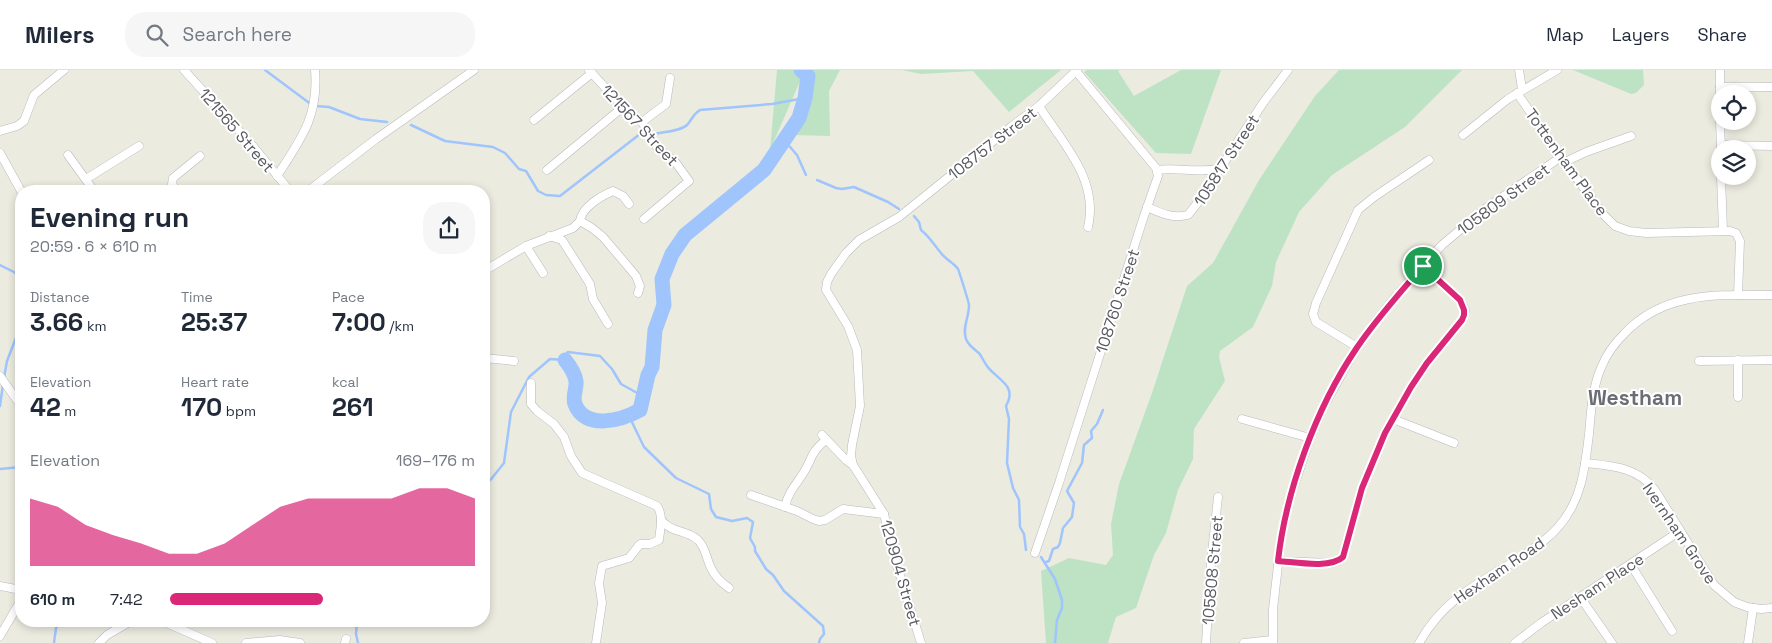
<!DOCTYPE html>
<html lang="en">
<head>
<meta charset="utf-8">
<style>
  :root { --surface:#fff; --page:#f6f6f7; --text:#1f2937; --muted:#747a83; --line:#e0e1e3; --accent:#db2777 }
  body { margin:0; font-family:"Space Grotesk",sans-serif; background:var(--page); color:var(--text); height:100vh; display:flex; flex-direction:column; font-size:19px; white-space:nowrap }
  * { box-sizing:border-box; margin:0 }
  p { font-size:16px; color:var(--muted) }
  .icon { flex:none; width:28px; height:28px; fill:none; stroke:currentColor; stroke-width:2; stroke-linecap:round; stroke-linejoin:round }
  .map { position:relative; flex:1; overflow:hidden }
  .sheet { position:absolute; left:15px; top:115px; width:475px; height:442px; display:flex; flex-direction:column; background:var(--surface); border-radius:20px; box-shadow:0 2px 8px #0003 }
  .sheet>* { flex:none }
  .fabs { position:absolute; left:1711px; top:15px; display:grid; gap:10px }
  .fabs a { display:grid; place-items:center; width:45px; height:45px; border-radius:50%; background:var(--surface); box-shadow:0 2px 8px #0003; font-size:25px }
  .pin { position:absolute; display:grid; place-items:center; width:42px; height:42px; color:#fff; margin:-21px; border:2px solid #fff; border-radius:50%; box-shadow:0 1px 5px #0007 }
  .round { display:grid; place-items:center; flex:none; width:52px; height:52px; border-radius:20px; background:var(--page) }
  .head { display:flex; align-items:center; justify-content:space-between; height:85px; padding:0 15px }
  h1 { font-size:28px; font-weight:800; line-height:38px }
  .metrics { display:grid; grid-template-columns:repeat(3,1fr); gap:8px; height:85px; padding:5px 15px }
  .metrics div { display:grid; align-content:center }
  .metrics b { font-size:25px; font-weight:800 }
  .metrics small { font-size:14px; font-weight:400 }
  .metrics p { font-size:14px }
  .chart { height:140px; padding:10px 15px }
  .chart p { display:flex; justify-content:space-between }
  .chart svg { width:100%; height:90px; margin-top:5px; fill:var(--accent); opacity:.7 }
  ul { padding:0 15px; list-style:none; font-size:16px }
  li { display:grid; grid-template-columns:80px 60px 1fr; align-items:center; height:38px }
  li i { height:12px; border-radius:6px; background:var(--accent) }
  header { display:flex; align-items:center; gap:30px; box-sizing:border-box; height:70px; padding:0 25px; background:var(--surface); border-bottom:1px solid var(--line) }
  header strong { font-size:24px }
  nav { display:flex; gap:28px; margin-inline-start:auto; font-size:18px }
  .search { width:350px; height:45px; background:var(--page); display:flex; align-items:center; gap:12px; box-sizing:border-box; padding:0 18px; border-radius:20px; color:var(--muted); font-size:19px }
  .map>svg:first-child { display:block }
  .green { fill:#bde3c4 }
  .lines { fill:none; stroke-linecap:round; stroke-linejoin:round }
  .stream { stroke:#a0c4fc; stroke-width:2.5 }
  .river { stroke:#a0c4fc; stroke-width:15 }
  .minor-casing { stroke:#b8b9bf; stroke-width:9 }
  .minor { stroke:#fff; stroke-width:8 }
  .route-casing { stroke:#fff; stroke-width:10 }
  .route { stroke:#db2777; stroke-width:6 }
  .labels { text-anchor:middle; stroke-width:4; stroke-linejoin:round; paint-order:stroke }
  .street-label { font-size:16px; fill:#595b61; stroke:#fff }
  .district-label { font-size:21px; font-weight:bold; fill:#6a6d73; stroke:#fff }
</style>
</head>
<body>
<header>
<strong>Milers</strong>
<div class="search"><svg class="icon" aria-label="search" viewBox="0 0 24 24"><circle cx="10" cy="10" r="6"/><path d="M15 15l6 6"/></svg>Search here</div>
<nav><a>Map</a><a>Layers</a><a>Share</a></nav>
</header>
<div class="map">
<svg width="1772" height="573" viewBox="0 0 1772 573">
  <rect width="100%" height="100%" fill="#ecebe0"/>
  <g class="green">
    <path d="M777 0H805L770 80Z"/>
    <path d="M808 0H840L829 21 830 66 794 65 805 44 811 7Z"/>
    <path d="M902 0H1061L1009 42 973 1 921 4Z"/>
    <path d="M1087 0H1120L1118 1 1134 26 1181 0H1221L1191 84 1156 83 1084 2Z"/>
    <path d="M1339 0H1462L1405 57 1332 105 1299 142 1276 192 1272 216 1253 257 1220 281 1219 287 1225 311 1194 359 1193 389 1178 420 1166 463 1154 485 1136 538 1116 547 1108 573H1046L1041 501 1069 488 1106 495 1113 485 1111 454 1119 414 1152 323 1187 216 1213 193 1259 110 1315 26Z"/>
    <path d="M1573 0H1643L1644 15 1636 23 1631 24Z"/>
  </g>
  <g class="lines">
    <g class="stream">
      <path d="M265 0 312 35"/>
      <path d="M316 36 329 37 360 49 387 52"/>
      <path d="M411 55 445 71 493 77 505 83 519 99 526 101 538 121 546 125 560 126 640 64 646 65"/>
      <path d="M652 64C662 62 679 62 687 55 692 50 692 45 700 40L772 34 805 28"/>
      <path d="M784 70 797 85 806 105"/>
      <path d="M817 110 836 118 842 119 854 117 888 132 899 139"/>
      <path d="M914 146 919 152 921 160C930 167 934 175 941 183 945 189 954 193 958 199 959 201 969 233 969 235 969 248 962 257 966 269 968 275 974 279 979 283 982 287 984 292 987 296 997 310 1018 315 1006 336L1009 349 1007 393 1013 418 1019 430 1020 457 1024 464 1026 480"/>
      <path d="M0 195 14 202 21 208"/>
      <path d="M4 308 7 291 21 255"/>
      <path d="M0 336 3 314"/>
      <path d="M629 346 644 377 676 408 709 424 711 439 716 447 732 451 747 448 753 452 750 468 755 477V481L766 499 773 505 784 521 823 556 824 564 820 569 819 573"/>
      <path d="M0 399 21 397"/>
      <path d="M484 416 492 408 504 393 511 342 529 307 550 289 565 290V285L568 282 600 286 612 299 621 314 639 324 644 320"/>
      <path d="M1041 487 1055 509 1062 530V538L1057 550 1055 573"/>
      <path d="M1046 492 1049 491 1053 479 1058 477 1060 473 1063 458 1072 447 1074 433 1067 421 1082 393 1084 375 1092 368 1091 361 1097 354 1103 340"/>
      <path d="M61 551H69"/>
      <path d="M357 551 356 564 358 573"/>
      <path d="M54 573 56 558 61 551"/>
    </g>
    <path class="river" d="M565 290C569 295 575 304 576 311 577 319 572 326 575 334 585 361 622 350 640 340L648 305 652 297 655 260 664 235 662 209 672 184 685 165 764 100 799 48 805 28 808 6 801 0"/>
    <g class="minor-casing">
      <g id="minor">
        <path d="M184 0 252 75 290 121"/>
        <path d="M589 0 623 37 642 52 657 77 676 93 689 111 644 149"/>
        <path d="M1519 0 1522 19"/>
        <path d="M1720 0V38"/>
        <path d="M1720 17H1772"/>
        <path d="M1517 23 1561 87 1603 144 1615 156 1629 161 1646 163 1730 161 1736 163 1740 171 1738 225"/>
        <path d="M1039 36C1063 74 1099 109 1088 157"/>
        <path d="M534 50 592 3"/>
        <path d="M1720 51 1721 79"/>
        <path d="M642 52 666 34 670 8"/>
        <path d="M0 61 17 56 24 51 34 25 64 0"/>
        <path d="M1463 65 1508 29 1557 0"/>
        <path d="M1721 75 1772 76"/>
        <path d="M0 83 21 121"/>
        <path d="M68 85 94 121"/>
        <path d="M1565 92 1586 82 1631 66"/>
        <path d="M547 100 623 37"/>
        <path d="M1157 100C1178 97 1200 104 1220 98"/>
        <path d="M277 106C301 69 319 46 315 0"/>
        <path d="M1721 106 1723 161"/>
        <path d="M86 109 139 76"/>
        <path d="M177 121 172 114 173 108 200 86"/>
        <path d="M308 121 376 69 474 0"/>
        <path d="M629 134 623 126 613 121C601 126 582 137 580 151L592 158 603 167 636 206 640 216 638 223"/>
        <path d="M1147 137C1161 143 1173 149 1188 145L1199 131 1263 33 1288 0"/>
        <path d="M549 166 562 170 590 214 593 229 608 254"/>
        <path d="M526 176 543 203"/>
        <path d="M484 201 526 176 573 158 580 151"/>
        <path d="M1357 277 1316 252 1313 244 1316 233 1358 140 1374 127 1429 90"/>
        <path d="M484 288 514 291"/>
        <path d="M1738 290V327"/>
        <path d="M1699 291 1772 290"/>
        <path d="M0 306 21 336"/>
        <path d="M531 313V334L537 341 554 354 564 367 571 386 582 403 657 436C664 446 660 459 659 470L650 474H640L629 488 602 496 599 513 602 533 596 573"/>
        <path d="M1242 349 1310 368"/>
        <path d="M1393 349 1454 373"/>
        <path d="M822 365 846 390 853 395 884 444 895 489 921 573"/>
        <path d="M1585 393C1613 396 1637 397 1655 420L1714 515 1734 532 1747 537 1761 539 1772 538"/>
        <path d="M853 395 851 386 852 375 860 336 857 280 848 256 826 220 827 212 831 204 846 183 859 170 899 147 1012 56 1039 36 1077 0"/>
        <path d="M751 425 797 441 813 449 819 451 825 450 843 439 884 444"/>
        <path d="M785 437C788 422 796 415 804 402 813 387 810 383 826 370"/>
        <path d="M661 450C673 464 686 459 698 470 706 478 706 488 711 498 714 505 722 513 729 518"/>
        <path d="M1035 483 1059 413 1143 149 1158 106 1156 98 1075 0"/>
        <path d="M1278 491 1332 493 1338 491 1343 487 1362 418 1385 363 1411 317 1427 293 1462 250 1464 245 1465 240 1460 230 1423 196"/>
        <path d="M1631 495 1672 561"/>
        <path d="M0 516 21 520"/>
        <path d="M1580 527 1612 573"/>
        <path d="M162 551 212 573"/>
        <path d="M0 566 21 530"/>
        <path d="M99 573 107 565 131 551"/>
        <path d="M246 573 280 570 300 573"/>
        <path d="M345 573 346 569"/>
        <path d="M1206 573 1211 492 1218 427"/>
        <path d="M1244 573 1272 570"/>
        <path d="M1273 573V539L1281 469 1288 434 1310 368 1323 338 1351 287 1375 252 1395 227 1442 175 1486 138 1561 87"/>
        <path d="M1419 573C1444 529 1476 515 1518 489 1532 479 1548 470 1559 456 1582 430 1585 397 1589 364 1591 342 1592 319 1601 298 1606 285 1614 274 1624 264 1664 221 1718 225 1772 225"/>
        <path d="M1515 573 1541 553 1680 461"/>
        <path d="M1748 573 1753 538"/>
      </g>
    </g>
    <use href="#minor" class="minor"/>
  </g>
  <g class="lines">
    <g class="route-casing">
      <path id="route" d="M1423 196 1460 230 1464 240V245L1462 250 1427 293 1411 317 1385 363 1362 418 1343 487C1330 499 1295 492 1278 491 1286 420 1316 338 1356 279 1376 249 1400 223 1423 196Z"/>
    </g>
    <use href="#route" class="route"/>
  </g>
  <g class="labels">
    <g class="street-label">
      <text transform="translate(640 55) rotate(47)" y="6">121567 Street</text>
      <text transform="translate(237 60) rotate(49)" y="6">121565 Street</text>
      <text transform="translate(992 73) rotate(-38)" y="6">108757 Street</text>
      <text transform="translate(1226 90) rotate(-57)" y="6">105817 Street</text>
      <text transform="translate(1567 92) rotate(54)" y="6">Tottenham Place</text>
      <text transform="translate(1503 129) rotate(-36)" y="6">105809 Street</text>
      <text transform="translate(1117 231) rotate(-72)" y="6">108760 Street</text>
      <text transform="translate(1680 463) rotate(56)" y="6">Ivernham Grove</text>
      <text transform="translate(1212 500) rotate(-85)" y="6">105808 Street</text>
      <text transform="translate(1499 500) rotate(-34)" y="6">Hexham Road</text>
      <text transform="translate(901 503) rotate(74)" y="6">120904 Street</text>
      <text transform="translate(1597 516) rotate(-33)" y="6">Nesham Place</text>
    </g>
    <g class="district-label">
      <text x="1635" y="335">Westham</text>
    </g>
  </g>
</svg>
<div class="fabs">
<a><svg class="icon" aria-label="locate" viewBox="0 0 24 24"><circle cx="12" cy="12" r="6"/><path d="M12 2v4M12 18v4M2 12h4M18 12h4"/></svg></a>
<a><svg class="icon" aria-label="layers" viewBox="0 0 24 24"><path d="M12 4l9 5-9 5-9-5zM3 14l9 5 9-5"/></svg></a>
</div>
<div class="pin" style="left:1423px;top:196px;background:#1e9e55"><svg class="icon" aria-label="arrive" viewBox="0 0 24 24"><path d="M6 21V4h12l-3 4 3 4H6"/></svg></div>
<section class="sheet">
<div class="head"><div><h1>Evening run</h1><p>20:59 · 6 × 610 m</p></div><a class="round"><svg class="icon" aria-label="share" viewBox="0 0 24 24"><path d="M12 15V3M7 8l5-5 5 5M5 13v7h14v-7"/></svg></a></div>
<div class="metrics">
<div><p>Distance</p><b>3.66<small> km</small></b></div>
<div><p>Time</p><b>25:37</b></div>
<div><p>Pace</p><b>7:00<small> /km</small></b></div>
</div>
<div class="metrics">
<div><p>Elevation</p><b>42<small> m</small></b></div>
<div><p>Heart rate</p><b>170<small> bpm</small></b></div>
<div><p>kcal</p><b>261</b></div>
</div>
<div class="chart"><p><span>Elevation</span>169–176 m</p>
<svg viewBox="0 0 160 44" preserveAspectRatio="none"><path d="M0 44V11L10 15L20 24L30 29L40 33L50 38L60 38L70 33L80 24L90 15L100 11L110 11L120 11L130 11L140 6L150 6L160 11V44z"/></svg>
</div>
<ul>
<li><b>610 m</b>7:42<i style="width:50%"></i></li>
</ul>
</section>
</div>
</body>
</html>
